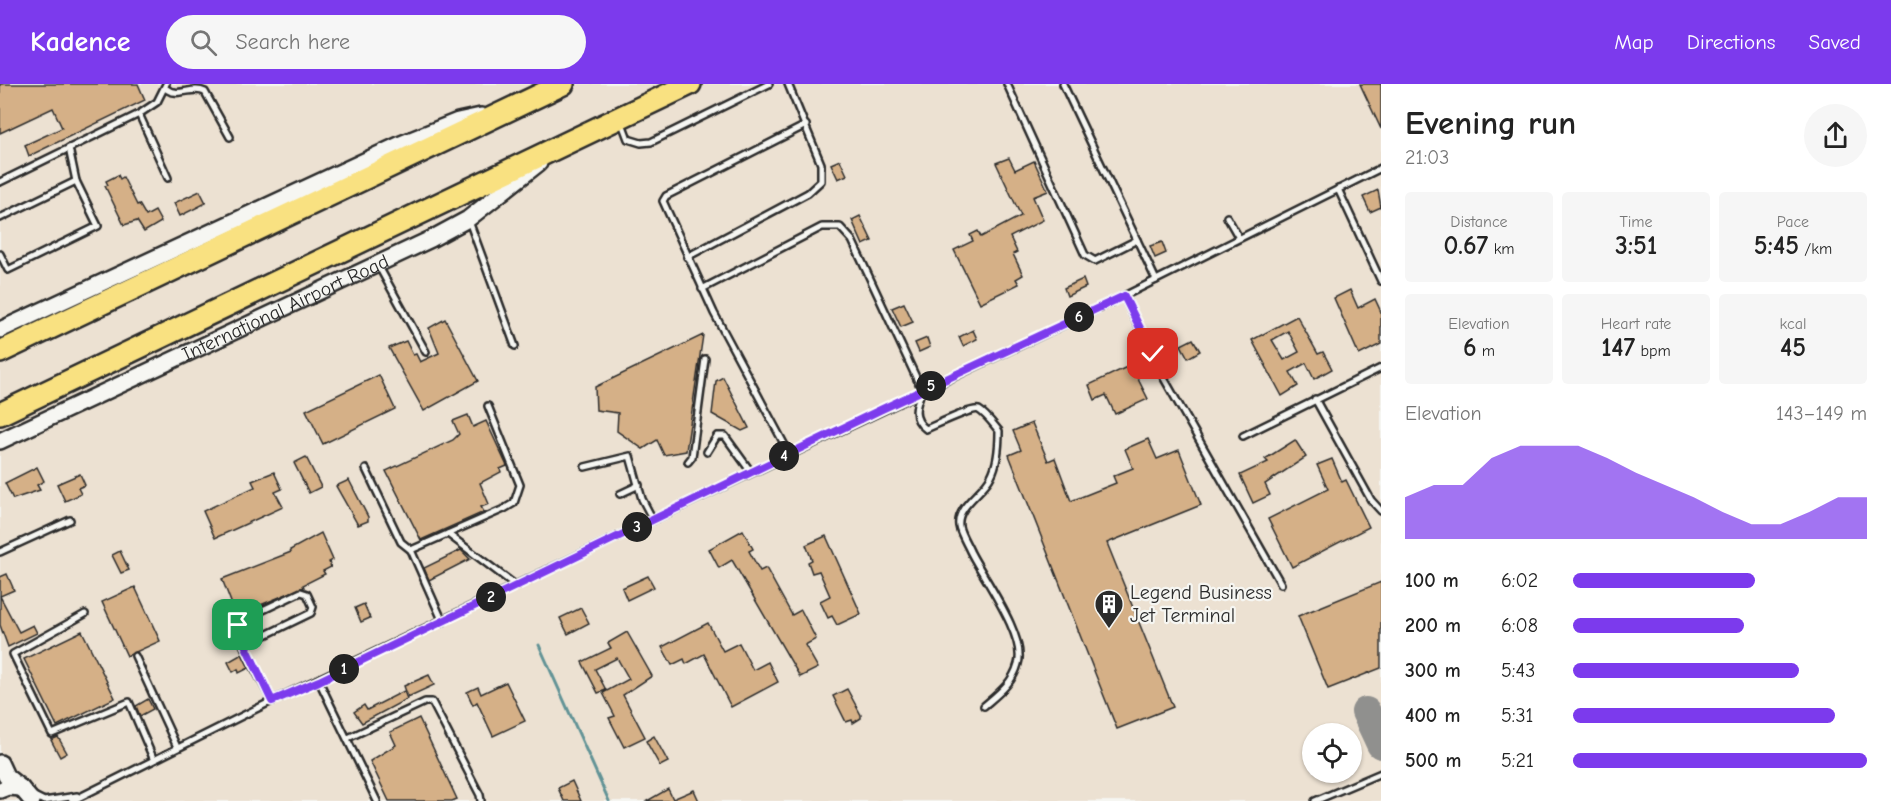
<!DOCTYPE html>
<html lang="en">
<head>
<meta charset="utf-8">
<style>
  :root { --surface:#fff; --page:#f6f6f6; --text:#222; --muted:#767676; --accent:#7c3aed }
  body { margin:0; font-family:"Comic Neue",sans-serif; background:var(--page); color:var(--text); height:100vh; display:flex; flex-direction:column; font-size:22px; white-space:nowrap }
  * { box-sizing:border-box; margin:0 }
  p { font-size:20px; color:var(--muted) }
  .icon { flex:none; width:33px; height:33px; fill:none; stroke:currentColor; stroke-width:2; stroke-linecap:round; stroke-linejoin:round }
  .map { position:relative; flex:1; overflow:hidden }
  .panel { display:flex; flex-direction:column; background:var(--surface); width:510px }
  .panel>* { flex:none }
  .controls { position:absolute; left:1302px; top:639px; display:grid; gap:12px }
  .controls a { display:grid; place-items:center; width:60px; height:60px; border-radius:50%; background:var(--surface); box-shadow:0 2px 4px #0004; font-size:30px }
  .pin { position:absolute; display:grid; place-items:center; width:51px; height:51px; color:#fff; margin:-26px; border-radius:12px; box-shadow:0 3px 9px #0006 }
  .km { position:absolute; width:30px; height:30px; margin:-15px; border-radius:50%; background:#222; color:#fff; font-size:16px; line-height:30px; text-align:center }
  .round { display:grid; place-items:center; flex:none; width:63px; height:63px; border-radius:32px; background:var(--page) }
  .overview { display:flex; align-items:center; justify-content:space-between; height:102px; padding:0 24px }
  h1 { font-size:33px; font-weight:800; line-height:45px }
  .figures { display:grid; grid-template-columns:repeat(3,1fr); gap:9px; height:102px; padding:6px 24px }
  .figures div { display:grid; align-content:center; border-radius:6px; background:var(--page); text-align:center }
  .figures b { font-size:26px; font-weight:800 }
  .figures small { font-size:16px; font-weight:400 }
  .figures p { font-size:16px }
  .chart { height:168px; padding:12px 24px }
  .chart p { display:flex; justify-content:space-between }
  .chart svg { width:100%; height:108px; margin-top:6px; fill:var(--accent); opacity:.7 }
  ul { padding:0 24px; list-style:none; font-size:20px }
  li { display:grid; grid-template-columns:96px 72px 1fr; align-items:center; height:45px }
  li i { height:15px; border-radius:8px; background:var(--accent) }
  header { display:flex; align-items:center; gap:36px; box-sizing:border-box; height:84px; padding:0 30px; background:var(--accent); color:#fff }
  header strong { font-size:28px }
  nav { display:flex; gap:33px; margin-inline-start:auto; font-size:21px }
  .search { width:420px; height:54px; background:var(--page); display:flex; align-items:center; gap:15px; box-sizing:border-box; padding:0 21px; border-radius:33px; color:var(--muted); font-size:22px }
  main { display:flex; flex:1; min-height:0 }
  .map>svg:first-child { display:block }
  .built { fill:#ece1d2; fill-rule:evenodd }
  .lines { fill:none; stroke-linecap:round; stroke-linejoin:round }
  .stream { stroke:#629396; stroke-width:3 }
  .taxiway { stroke:#90908e; stroke-width:30 }
  .building { fill:#d5b087; stroke:#2b2b2b; stroke-width:1.5; fill-rule:evenodd }
  .lane-casing { stroke:#2b2b2b; stroke-width:10 }
  .secondary-casing { stroke:#2b2b2b; stroke-width:20 }
  .highway-casing { stroke:#2b2b2b; stroke-width:26 }
  .lane { stroke:#f6f6f2; stroke-width:5 }
  .secondary { stroke:#f6f6f2; stroke-width:15 }
  .highway { stroke:#f9e181; stroke-width:21 }
  .route-casing { stroke:#fff; stroke-width:12 }
  .route { stroke:#7c3aed; stroke-width:8 }
  .labels { text-anchor:middle; stroke-width:4.5; stroke-linejoin:round; paint-order:stroke }
  .street-label { font-size:20px; fill:#2b2b2b; stroke:#f6f6f2 }
  .poi-label { font-size:20px; fill:#2b2b2b; stroke:#f6f6f2; text-anchor:start }
</style>
</head>
<body>
<header>
<strong>Kadence</strong>
<div class="search"><svg class="icon" aria-label="search" viewBox="0 0 24 24"><circle cx="10" cy="10" r="6"/><path d="M15 15l6 6"/></svg>Search here</div>
<nav><a>Map</a><a>Directions</a><a>Saved</a></nav>
</header>
<main>
<div class="map">
<svg width="1381" height="717" viewBox="0 0 1381 717">
  <rect width="100%" height="100%" fill="#f6f6f2"/>
  <filter id="ink" filterUnits="userSpaceOnUse"><feTurbulence type="fractalNoise" baseFrequency=".0167" numOctaves="2"/><feDisplacementMap in="SourceGraphic" scale="12" xChannelSelector="R" yChannelSelector="G"/><feConvolveMatrix kernelMatrix="1 2 1 2 8 2 1 2 1" color-interpolation-filters="sRGB"/></filter>
  <g filter="url(#ink)">
    <path class="built" d="M0 0H1381V717H0ZM1312 650H1352V688H1312Z"/>
    <g class="lines">
      <path class="stream" d="M539 561 609 717"/>
      <path class="taxiway" d="M1366 628 1381 660"/>
    </g>
    <g class="building">
      <path d="M0 0H138L145 16 29 72 25 61 62 44 53 24 0 49Z"/>
      <path d="M1360 0H1381V45Z"/>
      <path d="M1009 74 1015 86 1034 77 1048 107 1033 113 1043 136 1010 153 1017 168 1013 170 1023 191 1016 195 1019 200 980 219 954 166 973 157 970 151 978 147 981 153 1021 132 996 79Z"/>
      <path d="M840 76 847 91 838 95 831 80Z"/>
      <path d="M118 91 120 95 123 93 137 121 139 120 146 132 155 127 161 138 144 148 137 137 124 141 105 102 108 101 106 97Z"/>
      <path d="M1378 106 1381 123 1370 128 1363 113Z"/>
      <path d="M200 107 206 119 180 132 174 119Z"/>
      <path d="M860 132 872 157 863 161 852 136Z"/>
      <path d="M1162 158 1166 169 1155 174 1150 162Z"/>
      <path d="M1083 195 1086 203 1067 212 1064 204Z"/>
      <path d="M1350 206 1358 224 1375 215 1381 228V260L1359 271 1334 214Z"/>
      <path d="M904 219 913 238 901 243 892 224Z"/>
      <path d="M1297 232 1318 270 1323 268 1332 285 1314 295 1306 279 1290 288 1298 302 1282 312 1252 256ZM1288 247 1299 268 1284 276 1272 256Z"/>
      <path d="M445 235 478 297 424 327 389 264 406 257 413 271 416 270 420 278 439 269 429 244Z"/>
      <path d="M973 246 977 255 963 262 959 253Z"/>
      <path d="M703 251 686 367 664 371 657 356 643 365 617 347 618 329 596 326 595 303Z"/>
      <path d="M927 254 930 263 919 268 915 259Z"/>
      <path d="M1193 255 1200 267 1188 274 1181 261Z"/>
      <path d="M1131 281 1148 315 1115 330 1106 311 1095 316 1089 301Z"/>
      <path d="M379 291 395 325 323 360 306 326Z"/>
      <path d="M723 293 749 344 742 347 712 330 716 297Z"/>
      <path d="M468 331 473 343 486 337 507 382 500 385 501 388 480 399 489 420 481 423 484 428 421 456 386 387 453 356 459 350 453 337Z"/>
      <path d="M1032 339 1048 377 1055 374 1071 417 1116 399 1113 392 1133 384 1125 365 1148 355 1157 375 1179 366 1201 421 1107 459 1173 623 1117 645 1009 371 1021 366 1013 347Z"/>
      <path d="M1295 356 1306 373 1265 400 1270 411 1253 419 1240 391 1268 378 1265 375Z"/>
      <path d="M306 373 321 403 309 409 294 379Z"/>
      <path d="M1332 375 1342 398 1346 396 1369 443 1292 483 1268 435 1328 405 1317 381Z"/>
      <path d="M37 383 44 397 37 401 40 406 13 415 5 399Z"/>
      <path d="M274 388 282 405 275 408 283 423 215 454 203 427 255 403 252 397Z"/>
      <path d="M80 390 85 401 78 404 81 410 65 417 57 400Z"/>
      <path d="M349 396 368 433V437L358 441 336 402Z"/>
      <path d="M743 446 753 465 749 467 760 487 766 484 792 531 801 526 816 555 805 561 818 584 800 593 732 476 719 484 709 465Z"/>
      <path d="M321 449 333 476 329 478 331 483 323 487 325 490 303 501 304 503 236 531 222 495 291 468 290 466Z"/>
      <path d="M826 452 861 530 837 541 832 532 828 534 820 517 830 512 819 487 812 489 808 478 812 476 806 461Z"/>
      <path d="M461 466 470 475 429 496 424 484Z"/>
      <path d="M120 467 129 486 121 489 112 471Z"/>
      <path d="M7 490 14 506 0 512 19 548 33 541 37 549 8 563 0 541V493Z"/>
      <path d="M648 492 654 503 627 516 622 504Z"/>
      <path d="M1381 498V584L1328 605 1298 532Z"/>
      <path d="M135 503 160 557 127 572 102 518Z"/>
      <path d="M364 520 370 534 361 538 355 524Z"/>
      <path d="M581 524 589 539 568 550 560 534Z"/>
      <path d="M708 539 723 567 739 559 753 586 768 578 778 598 731 623 704 570 686 580 684 575 672 581 662 563Z"/>
      <path d="M82 547 115 614 57 642 24 575Z"/>
      <path d="M627 548 652 592 623 611 645 653 624 663 609 634 615 632 603 609 629 595 617 574 595 585 606 606 598 609 582 578 611 564 608 559Z"/>
      <path d="M242 570 249 584 239 589 238 585 233 588 228 578Z"/>
      <path d="M429 591 434 601 408 613 404 602Z"/>
      <path d="M506 598 525 637 493 652 477 618 473 621 467 608 478 603 481 610Z"/>
      <path d="M847 605 861 631V634L853 639 852 636 846 638 833 612Z"/>
      <path d="M404 607 407 615 362 639 354 628 364 621 367 626Z"/>
      <path d="M148 615 153 625 140 632 136 622Z"/>
      <path d="M419 634 457 715 452 717H389L370 677 396 661 390 648Z"/>
      <path d="M654 652 668 678 660 682 646 657Z"/>
      <path d="M58 653 67 669 60 673 51 656Z"/>
      <path d="M572 697 581 717H564L558 704Z"/>
      <path d="M668 705 673 715 694 706 699 717H647Z"/>
    </g>
    <g class="lines">
      <g class="lane-casing">
        <g id="lane">
          <path d="M1007 0 1085 171 1095 177 1137 156"/>
          <path d="M1063 0 1156 196"/>
          <path d="M165 4C178 15 192 1 205 8L230 53"/>
          <path d="M139 30 168 94"/>
          <path d="M622 39 628 55 641 59 651 58 769 0"/>
          <path d="M0 98 139 30 157 18 166 0"/>
          <path d="M1338 105 1381 197"/>
          <path d="M1227 133 1239 154"/>
          <path d="M0 134 76 97"/>
          <path d="M469 137 515 262"/>
          <path d="M0 170 8 186 98 142 76 97 69 64"/>
          <path d="M687 173 808 109 821 97V80L788 0"/>
          <path d="M378 181 426 268"/>
          <path d="M702 205 822 143H840L852 156 922 306C916 321 911 334 926 345 936 341 973 323 979 326 986 330 994 341 999 347 999 362 998 379 991 392 984 408 956 422 959 442 960 449 967 460 970 467 982 492 1027 553 1018 580 1013 599 998 610 984 622"/>
          <path d="M1124 212 1161 289 1281 500"/>
          <path d="M1315 315 1371 416 1381 427"/>
          <path d="M1243 352 1381 284"/>
          <path d="M707 368 717 352H725L751 388"/>
          <path d="M789 369 714 229 663 117 666 112 806 41"/>
          <path d="M688 378 692 373 705 275"/>
          <path d="M585 383 630 372 642 415 653 436"/>
          <path d="M366 385 401 458 411 466 504 425 514 419 520 401 488 322"/>
          <path d="M620 410 639 401"/>
          <path d="M448 450 515 501"/>
          <path d="M411 466 443 538"/>
          <path d="M0 468 70 436"/>
          <path d="M85 530 13 570 52 650 129 618 153 674"/>
          <path d="M245 561 311 529 313 523 307 510 301 508 242 536 238 541C240 563 262 596 272 617"/>
          <path d="M135 572 177 663"/>
          <path d="M319 597 377 717"/>
          <path d="M348 654 425 618H432L480 711 481 717"/>
          <path d="M34 712 44 717 77 712"/>
          <path d="M72 717 272 617 1124 212 1381 84"/>
          <path d="M1315 717 1381 689"/>
        </g>
      </g>
      <g class="secondary-casing">
        <g id="secondary">
          <path d="M0 246 401 60 458 37 481 32"/>
          <path id="s1" d="M0 357 431 155 468 135 539 79"/>
          <path d="M0 679 6 692 21 704"/>
          <path d="M0 706 8 703 21 704 32 717"/>
        </g>
      </g>
      <g class="highway-casing">
        <g id="highway">
          <path d="M0 268 563 0"/>
          <path d="M0 330 690 0"/>
        </g>
      </g>
      <use href="#lane" class="lane"/>
      <use href="#secondary" class="secondary"/>
      <use href="#highway" class="highway"/>
    </g>
  </g>
  <g class="lines" filter="url(#ink)">
    <g class="route-casing">
      <path id="route" d="M238 541 239 548 272 617 319 597 880 326 1124 212 1153 270"/>
    </g>
    <use href="#route" class="route"/>
  </g>
  <defs>
    <g id="building-pin" transform="scale(1.5)"><path d="M0 17L-7.5 6A9.5 9.5 0 1 1 7.5 6Z" fill="#2b2b2b" stroke="#f6f6f2"/><path d="M-4-6H4V6H1V3H-1V6H-4ZM-2.5-4.3h1.7v1.8h-1.7ZM.8-4.3h1.7v1.8H.8ZM-2.5-1h1.7V.8h-1.7ZM.8-1h1.7V.8H.8Z" fill="#fff"/></g>
  </defs>
  <g fill-rule="evenodd">
    <use href="#building-pin" x="1109" y="520"/>
  </g>
  <g class="labels">
    <g class="street-label">
      <text dy="7" stroke="none"><textPath href="#s1" startOffset="315">International Airport Road</textPath></text>
    </g>
    <g class="poi-label">
      <text x="1130" y="515">Legend Business<tspan x="1130" dy="23">Jet Terminal</tspan></text>
    </g>
  </g>
</svg>
<div class="controls">
<a><svg class="icon" aria-label="locate" viewBox="0 0 24 24"><circle cx="12" cy="12" r="6"/><path d="M12 2v4M12 18v4M2 12h4M18 12h4"/></svg></a>
</div>
<div class="pin" style="left:238px;top:541px;background:#1e9e55"><svg class="icon" aria-label="arrive" viewBox="0 0 24 24"><path d="M6 21V4h12l-3 4 3 4H6"/></svg></div>
<div class="pin" style="left:1153px;top:270px;background:#d93025"><svg class="icon" aria-label="check" viewBox="0 0 24 24"><path d="M5 12l5 5 9-10"/></svg></div>
<b class="km" style="left:344px;top:585px">1</b>
<b class="km" style="left:491px;top:513px">2</b>
<b class="km" style="left:637px;top:443px">3</b>
<b class="km" style="left:784px;top:372px">4</b>
<b class="km" style="left:931px;top:302px">5</b>
<b class="km" style="left:1079px;top:233px">6</b>
</div>
<section class="panel">
<div class="overview"><div><h1>Evening run</h1><p>21:03</p></div><a class="round"><svg class="icon" aria-label="share" viewBox="0 0 24 24"><path d="M12 15V3M7 8l5-5 5 5M5 13v7h14v-7"/></svg></a></div>
<div class="figures">
<div><p>Distance</p><b>0.67<small> km</small></b></div>
<div><p>Time</p><b>3:51</b></div>
<div><p>Pace</p><b>5:45<small> /km</small></b></div>
</div>
<div class="figures">
<div><p>Elevation</p><b>6<small> m</small></b></div>
<div><p>Heart rate</p><b>147<small> bpm</small></b></div>
<div><p>kcal</p><b>45</b></div>
</div>
<div class="chart"><p><span>Elevation</span>143–149 m</p>
<svg viewBox="0 0 160 44" preserveAspectRatio="none"><path d="M0 44V27L10 22L20 22L30 11L40 6L50 6L60 6L70 11L80 17L90 22L100 27L110 33L120 38L130 38L140 33L150 27L160 27V44z"/></svg>
</div>
<ul>
<li><b>100 m</b>6:02<i style="width:62%"></i></li>
<li><b>200 m</b>6:08<i style="width:58%"></i></li>
<li><b>300 m</b>5:43<i style="width:77%"></i></li>
<li><b>400 m</b>5:31<i style="width:89%"></i></li>
<li><b>500 m</b>5:21<i style="width:100%"></i></li>
</ul>
</section>
</main>
</body>
</html>
